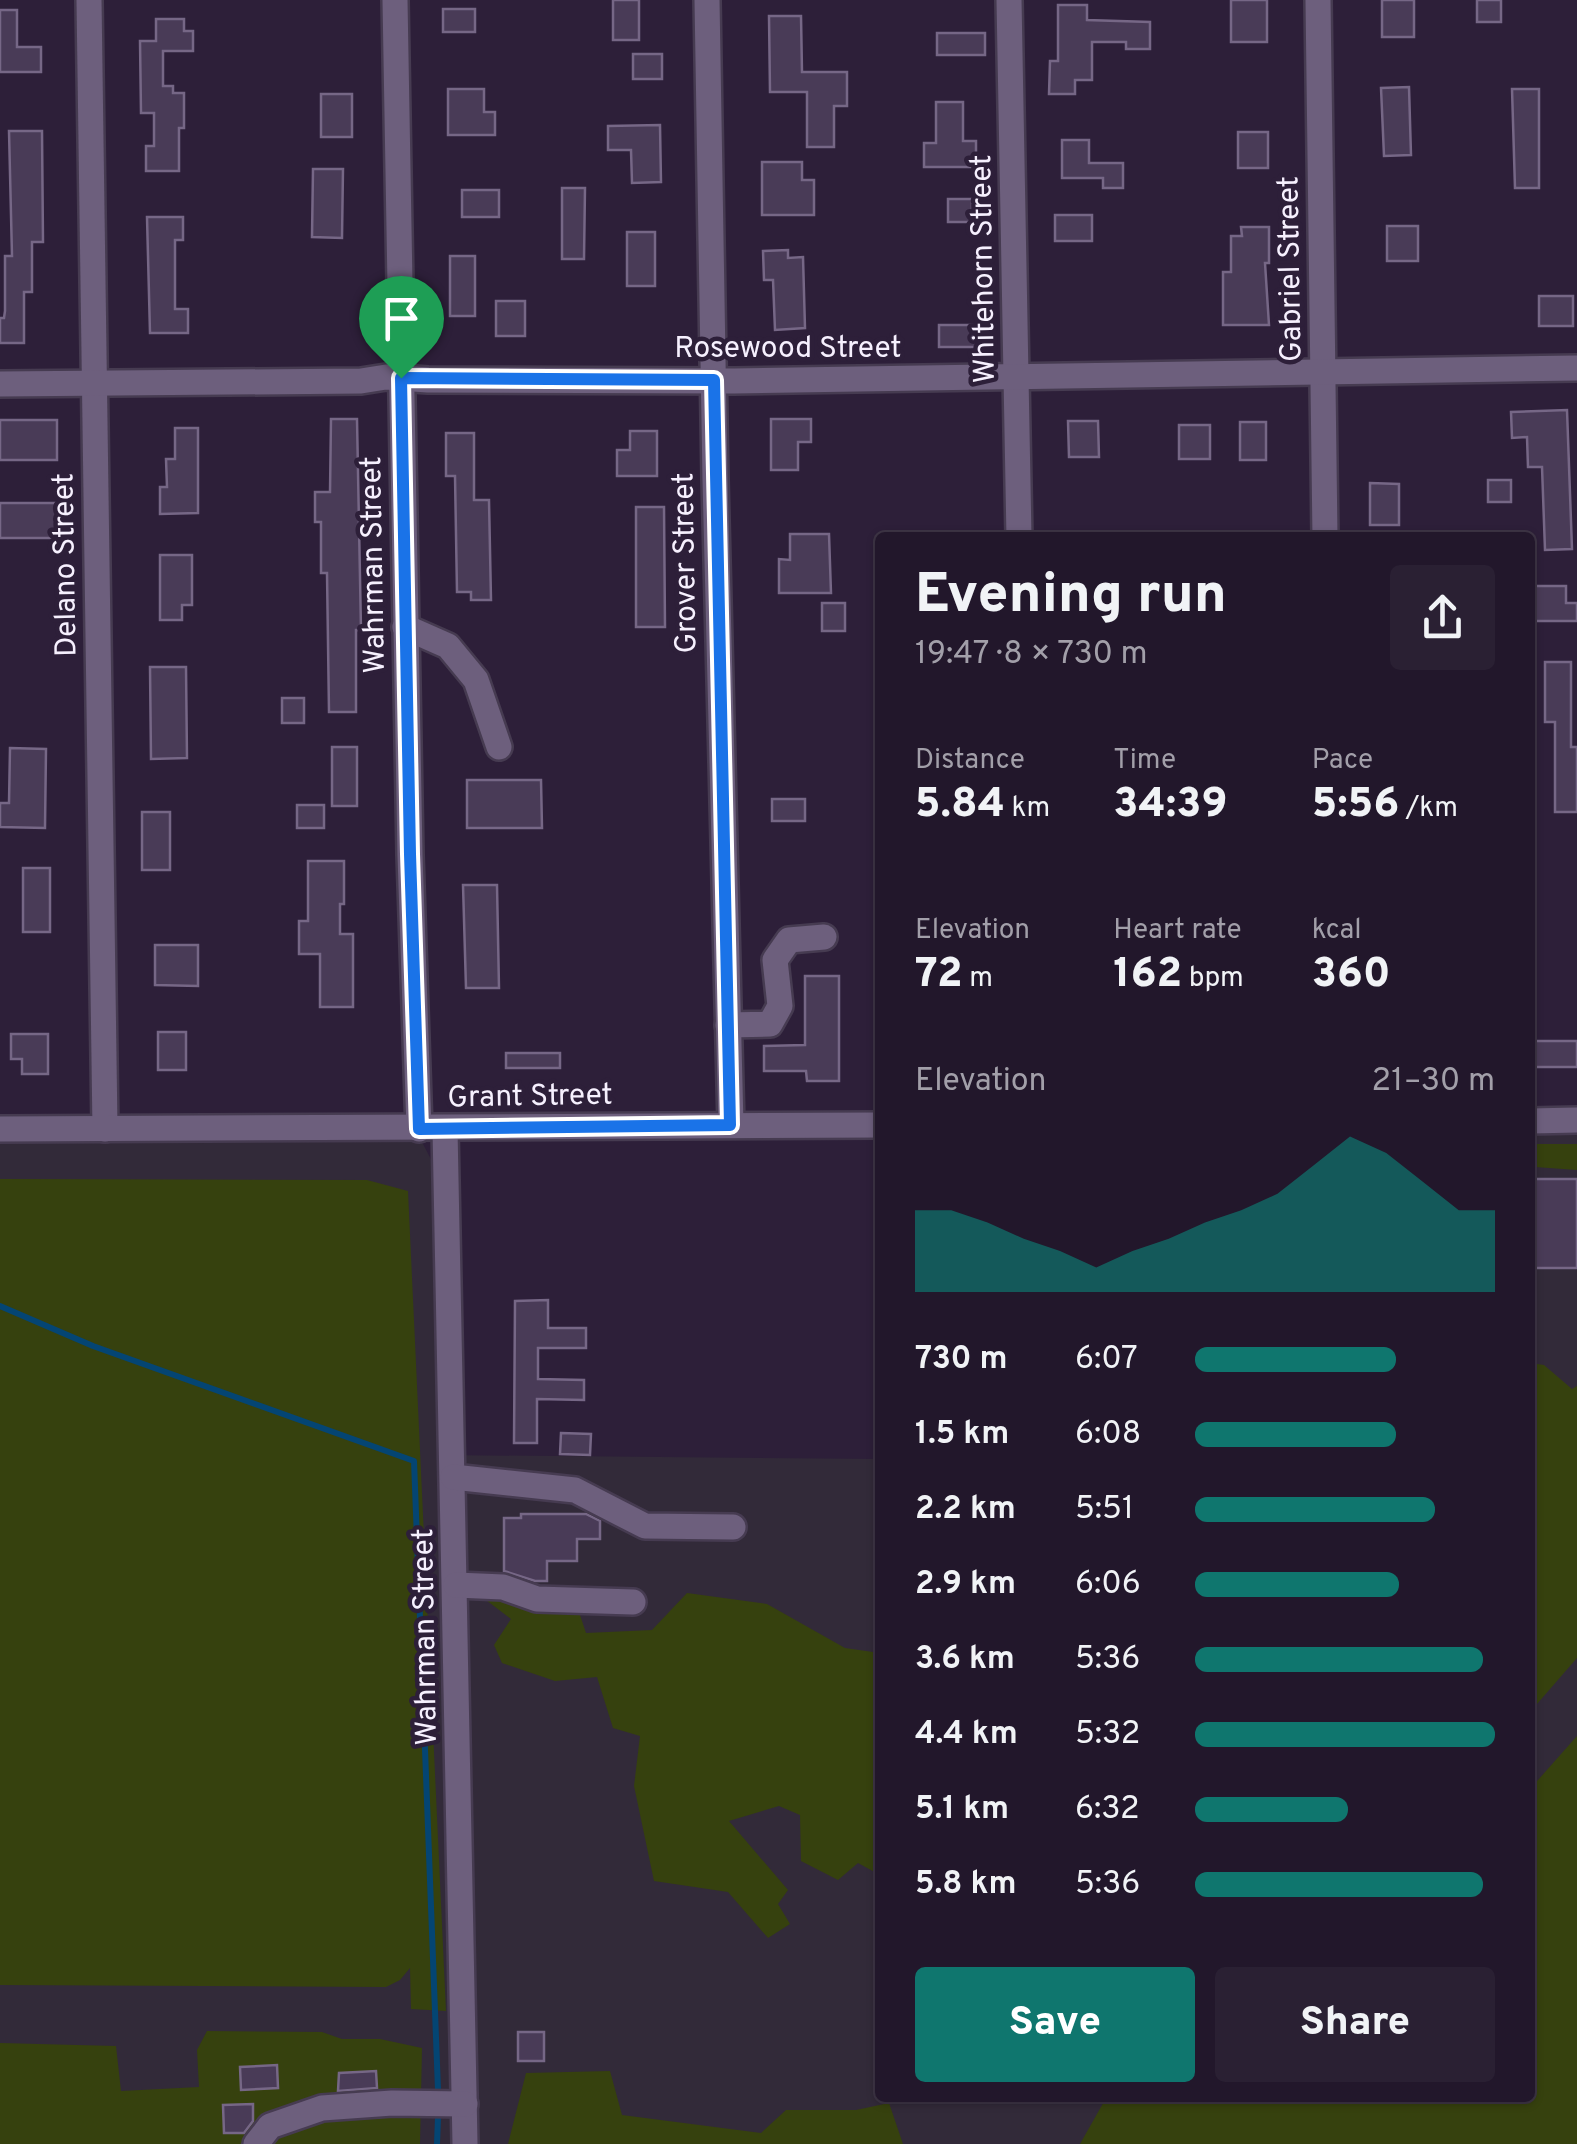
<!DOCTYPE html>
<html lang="en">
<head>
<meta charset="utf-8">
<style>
  :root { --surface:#22172b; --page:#2a2033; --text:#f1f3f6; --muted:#a29fa9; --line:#3f3647; --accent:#0f766e }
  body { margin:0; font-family:Overpass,sans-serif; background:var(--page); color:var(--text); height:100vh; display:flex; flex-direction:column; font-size:38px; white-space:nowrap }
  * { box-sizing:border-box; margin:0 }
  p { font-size:32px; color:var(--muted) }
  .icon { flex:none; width:55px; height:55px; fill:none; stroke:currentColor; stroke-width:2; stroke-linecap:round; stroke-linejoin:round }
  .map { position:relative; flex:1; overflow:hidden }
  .details { position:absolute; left:875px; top:532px; width:660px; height:1570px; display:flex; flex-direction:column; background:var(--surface); border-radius:10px; box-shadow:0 2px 8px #0004,0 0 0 2px var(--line) }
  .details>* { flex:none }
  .pin { position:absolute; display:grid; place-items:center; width:85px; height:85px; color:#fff; margin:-102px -42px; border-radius:50% 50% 50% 0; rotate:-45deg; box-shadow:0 0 10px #0007 }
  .pin .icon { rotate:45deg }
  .round { display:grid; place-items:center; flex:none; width:105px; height:105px; border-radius:10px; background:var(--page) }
  .overview { display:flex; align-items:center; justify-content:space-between; height:170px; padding:0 40px }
  h1 { font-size:55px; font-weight:800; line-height:75px }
  .stats { display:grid; grid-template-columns:repeat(3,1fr); gap:15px; height:170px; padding:10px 40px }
  .stats div { display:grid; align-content:center }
  .stats b { font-size:42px; font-weight:800 }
  .stats small { font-size:28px; font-weight:400 }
  .stats p { font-size:28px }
  .chart { height:280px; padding:20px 40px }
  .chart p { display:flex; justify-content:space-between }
  .chart svg { width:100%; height:180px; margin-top:10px; fill:var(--accent); opacity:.7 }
  .primary-button { display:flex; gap:20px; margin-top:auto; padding:20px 40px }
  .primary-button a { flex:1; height:115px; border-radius:10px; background:var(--accent); color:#fff; font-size:40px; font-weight:800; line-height:115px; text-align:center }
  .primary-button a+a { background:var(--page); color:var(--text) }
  ul { padding:0 40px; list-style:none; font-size:32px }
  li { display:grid; grid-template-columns:160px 120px 1fr; align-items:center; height:75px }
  li i { height:25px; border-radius:12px; background:var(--accent) }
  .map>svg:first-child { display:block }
  .industrial { fill:#322a39 }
  .green { fill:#36410e }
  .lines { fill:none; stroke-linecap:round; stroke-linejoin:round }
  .stream { stroke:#044573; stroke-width:6 }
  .building { fill:#493b57; stroke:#766786; stroke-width:2.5 }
  .minor-casing { stroke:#463b51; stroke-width:30 }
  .minor { stroke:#6d5f7d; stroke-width:25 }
  .route-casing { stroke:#fff; stroke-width:20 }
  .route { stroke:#1a73e8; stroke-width:12 }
  .labels { text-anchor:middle; stroke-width:9; stroke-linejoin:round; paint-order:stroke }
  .street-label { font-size:30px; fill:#f6f0fe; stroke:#2d1f39 }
</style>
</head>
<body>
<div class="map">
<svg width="1577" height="2144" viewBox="0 0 1577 2144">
  <rect width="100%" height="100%" fill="#2d1f39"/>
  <path class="industrial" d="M1530 1128H1577V2144H0V1136L413 1138 423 1144 436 1169 440 1455 880 1459V2098H1530Z"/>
  <g class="green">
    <path d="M1532 1144H1577V1170L1535 1167Z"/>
    <path d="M0 1179 367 1180 408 1191 446 2011 411 2009 410 1968 400 1980 386 1987 0 1985Z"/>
    <path d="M1530 1363 1544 1365 1572 1389 1577 1386V1658L1530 1712Z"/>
    <path d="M485 1580 571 1588 586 1633 652 1630 687 1593 767 1604 845 1648 880 1653V1875L858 1863 838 1880 801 1861 800 1815 779 1806 729 1821 788 1890 778 1904 790 1924 768 1938 728 1892 654 1881 634 1786 640 1736 613 1728 597 1677 555 1681 502 1663 494 1645 511 1619 482 1597Z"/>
    <path d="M1577 1736V2144H1080L1106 2098H1530V1789Z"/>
    <path d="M207 2031 322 2032 342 2039H380L422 2048 420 2144H0V2043L116 2046 121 2091 199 2087 197 2050Z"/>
    <path d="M610 2071 622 2115 761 2133 786 2110H856L889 2103 903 2144H508L526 2073Z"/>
  </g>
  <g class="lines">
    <g class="stream">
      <path d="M0 1306 93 1346 414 1461 438 2090"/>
      <path d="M437 2144 438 2117"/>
    </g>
  </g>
  <g class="building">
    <rect x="613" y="0" width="26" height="40"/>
    <rect x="1231" y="0" width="36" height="42"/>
    <rect x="1382" y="0" width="32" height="37"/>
    <rect x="1477" y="0" width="24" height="22"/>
    <path d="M1058 5H1087V20L1150 22V49H1126V42H1092V80H1075V94H1049L1050 61H1058Z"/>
    <rect x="443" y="9" width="32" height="23"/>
    <path d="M0 10H17V47H41V72H0Z"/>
    <path d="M769 16H801L802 72H847V106H834V147H807V92H770Z"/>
    <path d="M156 19H184V31H193V51H163V86H173V93H184V128H179V171H146V146H154V113H141L140 41H156Z"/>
    <rect x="937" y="33" width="48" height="22"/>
    <rect x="633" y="54" width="29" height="25"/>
    <path d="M1409 87 1411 155 1384 156 1381 88Z"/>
    <path d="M448 89H484V112H495V135H448Z"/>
    <path d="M1512 89H1539V188H1515Z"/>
    <rect x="321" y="94" width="31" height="43"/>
    <path d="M936 102H963V141H976V167H924V143H936Z"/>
    <path d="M660 125 661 182 632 183 631 150H608V126Z"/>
    <path d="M9 131H42L43 242H32V292H24V343H0V318H4L5 311V256H12Z"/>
    <rect x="1238" y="132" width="30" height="36"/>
    <path d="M1062 140H1089V163H1123V188H1103V178H1062Z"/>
    <path d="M762 162H802V180H814V215H762Z"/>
    <path d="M313 169H343L342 238 312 237Z"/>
    <path d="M562 188H585L584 259H562Z"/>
    <rect x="462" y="190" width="37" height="27"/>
    <rect x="948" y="199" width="24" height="23"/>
    <rect x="1055" y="215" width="37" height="26"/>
    <path d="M147 217H183V240H175V309H188V333H150Z"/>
    <rect x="1387" y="226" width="31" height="35"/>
    <path d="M1241 227H1269V263H1265L1269 325H1223V272H1231V236H1242Z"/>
    <rect x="627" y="232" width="28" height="54"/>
    <path d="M788 250V258L803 257 805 328 775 330 773 280H764L763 251Z"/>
    <rect x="450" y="256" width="25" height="60"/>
    <rect x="1539" y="296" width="34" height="30"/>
    <rect x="496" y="301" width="29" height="35"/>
    <rect x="939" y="325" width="43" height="22"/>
    <path d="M1567 410 1572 549 1545 550 1542 467H1528L1527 437 1512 438 1511 412Z"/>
    <path d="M331 419H357L361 630H356V712H329L327 573H321V522H315V492H330Z"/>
    <path d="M771 419H811V442H798V470H771Z"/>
    <rect x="0" y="420" width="57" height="40"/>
    <path d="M1068 421H1098L1099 457H1069Z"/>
    <rect x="1240" y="422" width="26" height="38"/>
    <rect x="1179" y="425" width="31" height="34"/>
    <path d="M175 428H198V513L160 514V487H167L166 459H175Z"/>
    <path d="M630 431H657V476H617V450H630Z"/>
    <path d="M446 433H474V500H489L491 600H471V592H457L455 476H446Z"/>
    <rect x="1488" y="480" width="23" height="22"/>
    <path d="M1370 483 1399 484V525H1370Z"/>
    <rect x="0" y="503" width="57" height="35"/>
    <path d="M636 507H664L665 627H636Z"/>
    <path d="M790 534H829L831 593H779V559L790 560Z"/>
    <path d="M160 555H192V605H182V620H160Z"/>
    <path d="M1535 586H1566V603H1577V621H1535Z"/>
    <rect x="822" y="603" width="23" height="28"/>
    <path d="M1545 662H1571V747H1577V812H1555V722H1545Z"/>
    <path d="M150 667H186L187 758 151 759Z"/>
    <rect x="282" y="698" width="22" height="25"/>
    <rect x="332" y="747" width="25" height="59"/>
    <path d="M10 748 46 749 45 828 0 827V803H9Z"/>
    <path d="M467 780H541L542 828H467Z"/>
    <rect x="772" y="799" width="33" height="22"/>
    <rect x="297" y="805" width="27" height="23"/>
    <rect x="142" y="812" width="28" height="58"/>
    <path d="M308 861H344V904H340V934H353V1007H320V954H299V921H308Z"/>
    <rect x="23" y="868" width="27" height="64"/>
    <path d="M463 885H497L499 988H466Z"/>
    <path d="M155 945H198V986L155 985Z"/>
    <path d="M805 976H839V1081H807L806 1071H764V1046L805 1045Z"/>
    <rect x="158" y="1032" width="28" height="38"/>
    <path d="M11 1034H48V1074H22V1059H11Z"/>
    <rect x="1530" y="1041" width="47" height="26"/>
    <rect x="506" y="1053" width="54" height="15"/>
    <rect x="1530" y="1179" width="47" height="89"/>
    <path d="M548 1300V1328H586V1348H538V1379L584 1380V1400L537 1399V1443H514L515 1301Z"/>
    <path d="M561 1433 591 1434 590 1455 560 1454Z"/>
    <path d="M521 1514H586L600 1521V1539H577V1561H547V1581H535L504 1571V1518H521Z"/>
    <rect x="518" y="2032" width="26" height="29"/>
    <path d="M277 2065 278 2088 241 2090 240 2067Z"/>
    <path d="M376 2071 377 2088 338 2091 339 2073Z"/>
    <path d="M253 2104V2121L244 2133H224L223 2105Z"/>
  </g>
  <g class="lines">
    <g class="minor-casing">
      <g id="minor">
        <path d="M89 0 105 1129"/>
        <path d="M395 0 410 855 419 1129"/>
        <path d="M707 0 715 479 731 1125"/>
        <path d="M1009 0 1019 538"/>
        <path d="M1318 0 1325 538"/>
        <path d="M0 384 361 381 386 377 428 380 734 381 1577 368"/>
        <path d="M405 627 448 646 476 680 499 747"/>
        <path d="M728 1025 770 1024 780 1006 775 960 789 940 824 937"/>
        <path d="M1530 1121 1577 1120"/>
        <path d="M0 1129 880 1125"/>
        <path d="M445 1129 465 2144"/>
        <path d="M453 1477 575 1490 645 1526 733 1527"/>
        <path d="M456 1585 503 1587 537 1599 633 1602"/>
        <path d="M256 2144 270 2126 322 2108 392 2103 465 2104"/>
      </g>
    </g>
    <use href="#minor" class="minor"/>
  </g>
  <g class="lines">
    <g class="route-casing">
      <path id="route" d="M401 378 714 380 730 1125 419 1129 410 854Z"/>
    </g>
    <use href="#route" class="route"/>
  </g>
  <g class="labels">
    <g class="street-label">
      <text transform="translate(982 269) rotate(-91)" y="10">Whitehorn Street</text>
      <text transform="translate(1289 269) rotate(-91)" y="10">Gabriel Street</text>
      <text x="788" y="357">Rosewood Street</text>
      <text transform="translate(684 563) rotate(-91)" y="10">Grover Street</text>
      <text transform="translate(64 565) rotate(-91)" y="10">Delano Street</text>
      <text transform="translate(372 565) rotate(-91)" y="10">Wahrman Street</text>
      <text transform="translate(530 1095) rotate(-1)" y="10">Grant Street</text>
      <text transform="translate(424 1637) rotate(-91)" y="10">Wahrman Street</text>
    </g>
  </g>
</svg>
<div class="pin" style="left:401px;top:378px;background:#1e9e55"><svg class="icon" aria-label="arrive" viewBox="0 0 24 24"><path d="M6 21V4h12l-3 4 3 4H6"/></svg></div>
<section class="details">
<div class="overview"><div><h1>Evening run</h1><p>19:47 · 8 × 730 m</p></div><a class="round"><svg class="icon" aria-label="share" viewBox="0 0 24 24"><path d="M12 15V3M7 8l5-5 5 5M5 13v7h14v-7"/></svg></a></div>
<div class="stats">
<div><p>Distance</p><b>5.84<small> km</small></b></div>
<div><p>Time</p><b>34:39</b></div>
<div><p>Pace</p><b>5:56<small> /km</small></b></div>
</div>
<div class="stats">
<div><p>Elevation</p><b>72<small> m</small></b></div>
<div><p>Heart rate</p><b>162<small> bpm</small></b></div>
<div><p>kcal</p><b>360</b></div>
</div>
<div class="chart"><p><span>Elevation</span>21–30 m</p>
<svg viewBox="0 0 160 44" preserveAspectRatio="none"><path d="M0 44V24L10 24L20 27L30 31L40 34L50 38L60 34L70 31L80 27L90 24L100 20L110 13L120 6L130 10L140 17L150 24L160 24V44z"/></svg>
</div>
<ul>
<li><b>730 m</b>6:07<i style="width:67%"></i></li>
<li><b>1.5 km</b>6:08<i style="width:67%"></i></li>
<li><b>2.2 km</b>5:51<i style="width:80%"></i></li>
<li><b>2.9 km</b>6:06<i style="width:68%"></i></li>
<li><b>3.6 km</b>5:36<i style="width:96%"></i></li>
<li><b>4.4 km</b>5:32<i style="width:100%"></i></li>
<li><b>5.1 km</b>6:32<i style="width:51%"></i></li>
<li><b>5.8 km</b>5:36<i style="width:96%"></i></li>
</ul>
<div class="primary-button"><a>Save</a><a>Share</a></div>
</section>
</div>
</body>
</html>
